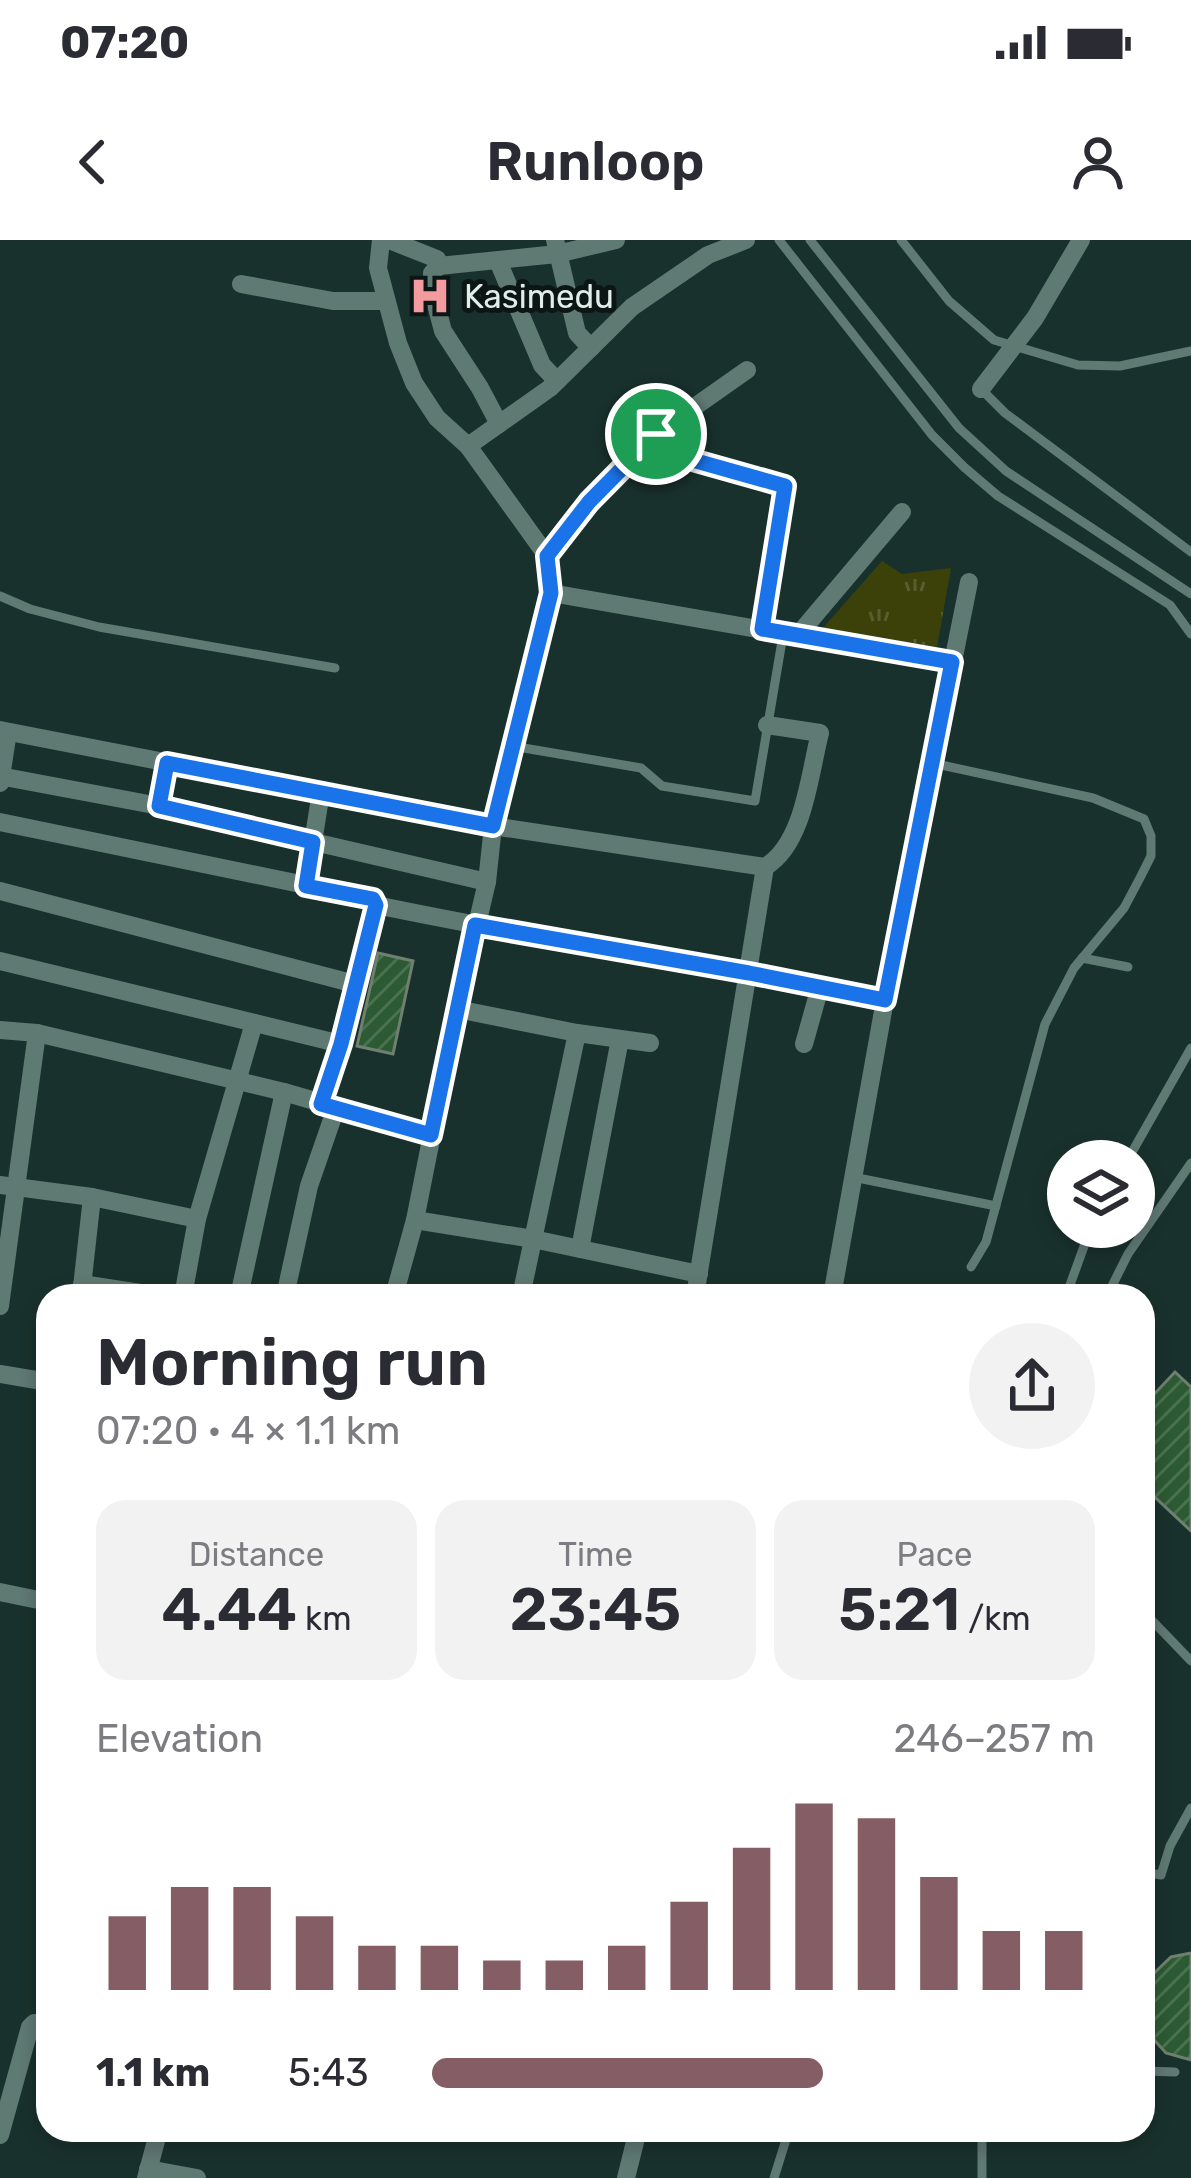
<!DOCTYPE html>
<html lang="en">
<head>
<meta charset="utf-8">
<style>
  :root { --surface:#fff; --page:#f2f2f3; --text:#2b2b33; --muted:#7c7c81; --accent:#855d64 }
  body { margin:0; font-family:Rubik,sans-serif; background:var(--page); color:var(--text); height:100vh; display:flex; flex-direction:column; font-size:45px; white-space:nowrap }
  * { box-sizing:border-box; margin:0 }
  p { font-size:39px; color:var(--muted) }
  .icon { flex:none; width:66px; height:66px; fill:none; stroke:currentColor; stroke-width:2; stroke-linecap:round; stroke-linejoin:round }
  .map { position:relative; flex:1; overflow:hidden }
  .details { position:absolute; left:36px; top:1044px; width:1119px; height:858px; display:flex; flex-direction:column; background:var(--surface); border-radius:36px; box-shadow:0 6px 18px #0003 }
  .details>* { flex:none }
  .buttons { position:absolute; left:1047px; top:900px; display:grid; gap:24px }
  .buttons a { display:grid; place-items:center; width:108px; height:108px; border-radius:50%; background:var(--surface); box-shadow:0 6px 18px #0003; font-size:60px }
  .pin { position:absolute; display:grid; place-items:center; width:102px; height:102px; color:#fff; margin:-51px; border:6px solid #fff; border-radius:50%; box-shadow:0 3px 12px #0007 }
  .round { display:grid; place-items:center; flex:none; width:126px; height:126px; border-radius:63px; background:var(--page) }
  .headline { display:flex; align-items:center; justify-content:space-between; height:204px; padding:0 60px }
  h1 { font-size:66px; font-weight:600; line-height:90px }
  .stats { display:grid; grid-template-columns:repeat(3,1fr); gap:18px; height:204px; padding:12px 60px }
  .stats div { display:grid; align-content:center; border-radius:30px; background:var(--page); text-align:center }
  .stats b { font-size:60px; font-weight:600 }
  .stats small { font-size:33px; font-weight:400 }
  .stats p { font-size:33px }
  .chart { height:336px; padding:24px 60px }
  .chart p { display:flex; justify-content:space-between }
  .chart svg { width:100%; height:216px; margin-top:12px; stroke:var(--accent); stroke-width:6 }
  ul { padding:0 60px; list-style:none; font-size:39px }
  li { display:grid; grid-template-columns:192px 144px 1fr; align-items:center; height:90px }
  li i { height:30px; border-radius:15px; background:var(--accent) }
  .status { display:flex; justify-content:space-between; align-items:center; height:84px; padding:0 60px; background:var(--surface); direction:ltr }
  .status svg { height:33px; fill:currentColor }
  header { display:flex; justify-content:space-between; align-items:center; height:156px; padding:0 60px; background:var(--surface); font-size:54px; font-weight:600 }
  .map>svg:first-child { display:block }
  .park { fill:url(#park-tufts) }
  .building { fill:url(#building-hatch); stroke:#6f8070; stroke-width:3 }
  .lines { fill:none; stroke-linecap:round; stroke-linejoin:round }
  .service { stroke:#5f7973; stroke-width:9 }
  .minor { stroke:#5f7973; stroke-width:18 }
  .route-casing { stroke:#fff; stroke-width:24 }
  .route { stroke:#1a73e8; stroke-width:15 }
  .labels { text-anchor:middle; stroke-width:10; stroke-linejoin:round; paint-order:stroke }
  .poi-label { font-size:33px; fill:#e0eeea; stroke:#0c1614; text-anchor:start }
</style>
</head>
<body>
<div class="status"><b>07:20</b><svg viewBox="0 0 49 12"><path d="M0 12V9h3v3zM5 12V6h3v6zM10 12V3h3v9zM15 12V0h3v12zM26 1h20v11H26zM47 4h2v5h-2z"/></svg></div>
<header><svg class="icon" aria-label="back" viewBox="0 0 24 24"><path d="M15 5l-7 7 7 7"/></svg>Runloop<svg class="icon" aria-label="person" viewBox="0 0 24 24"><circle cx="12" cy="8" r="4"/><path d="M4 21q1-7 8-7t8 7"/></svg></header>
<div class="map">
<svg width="1191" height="1938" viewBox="0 0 1191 1938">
  <defs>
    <pattern id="park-tufts" width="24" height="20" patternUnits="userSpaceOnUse" patternTransform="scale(3)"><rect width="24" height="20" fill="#3c410a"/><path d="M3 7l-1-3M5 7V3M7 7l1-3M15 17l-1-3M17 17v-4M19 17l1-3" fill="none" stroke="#585d2e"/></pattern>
    <pattern id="building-hatch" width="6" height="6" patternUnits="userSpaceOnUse" patternTransform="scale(3)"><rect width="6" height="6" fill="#2c5a32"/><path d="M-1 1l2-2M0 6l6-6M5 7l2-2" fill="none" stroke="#4a7250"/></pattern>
  </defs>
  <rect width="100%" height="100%" fill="#19312c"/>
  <path class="park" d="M882 321 902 334 951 328 937 407 822 389Z"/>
  <g class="building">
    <path d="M378 713 413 721 393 814 357 806Z"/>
    <path d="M1175 1132 1191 1147V1291L1143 1246V1166Z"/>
    <path d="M1191 1713V1820L1166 1813 1147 1792 1143 1773V1757L1150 1737 1171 1717Z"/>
  </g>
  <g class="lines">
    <g class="service">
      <path d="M779 0 932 195 964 227 998 256 1170 365 1191 394"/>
      <path d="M810 0 959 188 1006 231 1191 354"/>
      <path d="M901 0 949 61 994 100 1078 125 1120 126 1191 111"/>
      <path d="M982 150 1005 173 1191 312"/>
      <path d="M0 356 30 369 99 387 335 428"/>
      <path d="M512 506 641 528 662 546 755 561 783 395"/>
      <path d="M932 523 1093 558 1144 579 1151 596V616L1141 636 1124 668 1074 728 1045 784 986 1002 971 1027"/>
      <path d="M1082 718 1128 727"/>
      <path d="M1127 921 1191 808"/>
      <path d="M853 937 996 966"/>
      <path d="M1066 1056 1091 987"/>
      <path d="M1107 1056 1128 1014 1191 923"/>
      <path d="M1143 1371 1191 1421"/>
      <path d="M1143 1632 1161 1635 1170 1606 1191 1568"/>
      <path d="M1143 1831 1175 1832"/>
      <path d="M982 1890V1938"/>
      <path d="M774 1938 789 1890"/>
    </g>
    <g class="minor">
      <path d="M381 0 378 28 398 103 414 143 437 178 468 206"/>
      <path d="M389 0 437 19 439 26 557 14 616 0"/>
      <path d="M555 0 577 93 591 108"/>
      <path d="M498 21 542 125 557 141"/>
      <path d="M439 26 432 33 433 53 443 91 480 148 499 184"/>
      <path d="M241 44 333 61H386"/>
      <path d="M981 149 1035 78 1081 0"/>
      <path d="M656 194 689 219 785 246 762 389"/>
      <path d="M547 316 589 262 656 194 747 130"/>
      <path d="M551 353 952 423"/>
      <path d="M798 395 902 272"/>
      <path d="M0 490 493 586 765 627C804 604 809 536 820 493L767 485"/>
      <path d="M0 536 154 565 487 642"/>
      <path d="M0 543 8 492"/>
      <path d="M159 566 167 523"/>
      <path d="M0 582 373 659 376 665C545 700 716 727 885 760"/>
      <path d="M306 646 321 552"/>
      <path d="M0 651 355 744"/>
      <path d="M0 721 341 804"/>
      <path d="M457 769 577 793 650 803"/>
      <path d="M0 790 37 793 284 852 431 895"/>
      <path d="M804 804 820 747"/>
      <path d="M321 864 341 804 376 665"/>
      <path d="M0 945 92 957 197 979"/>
      <path d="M415 980 533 999 699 1034"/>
      <path d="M580 1009 620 799"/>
      <path d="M82 1044 160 1056"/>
      <path d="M81 1056 92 957"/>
      <path d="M183 1056 197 979 254 783"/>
      <path d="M239 1056 284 852"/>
      <path d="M285 1056 309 946 336 868"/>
      <path d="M394 1056 415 980 457 769 487 642 493 586 551 353 547 316 468 206 550 148 632 67 708 15 746 0"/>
      <path d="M521 1056 577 793"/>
      <path d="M695 1056 765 627"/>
      <path d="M832 1056 885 760 969 342"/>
      <path d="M0 1066 37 793"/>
      <path d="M0 1134 48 1142"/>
      <path d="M0 1352 48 1362"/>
      <path d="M0 1895 30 1787 34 1783 48 1785"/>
      <path d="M148 1929 197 1938"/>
      <path d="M146 1938 159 1890"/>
      <path d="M626 1938 638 1890"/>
    </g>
  </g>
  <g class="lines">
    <g class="route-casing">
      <path id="route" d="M656 194 689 219 785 246 762 389 952 422 885 760 749 733 475 685 431 895 321 864 341 804 376 665 373 659 306 646 313 602 159 566 167 523 493 586 551 353 547 316 589 262Z"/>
    </g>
    <use href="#route" class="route"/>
  </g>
  <defs>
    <g id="hospital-bare" transform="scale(3.24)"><path d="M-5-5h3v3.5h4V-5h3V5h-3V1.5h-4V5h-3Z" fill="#f49b9f" stroke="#0c1614" stroke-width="2.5" paint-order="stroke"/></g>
  </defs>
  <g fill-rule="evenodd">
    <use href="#hospital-bare" x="430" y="56"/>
  </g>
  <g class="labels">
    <g class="poi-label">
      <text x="464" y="68">Kasimedu</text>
    </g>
  </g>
</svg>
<div class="buttons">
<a><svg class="icon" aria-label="layers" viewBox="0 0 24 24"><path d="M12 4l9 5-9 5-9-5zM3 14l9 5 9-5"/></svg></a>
</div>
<div class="pin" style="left:656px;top:194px;background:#1e9e55"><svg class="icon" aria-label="arrive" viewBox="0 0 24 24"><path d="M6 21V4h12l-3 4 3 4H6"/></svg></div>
<section class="details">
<div class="headline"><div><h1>Morning run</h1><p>07:20 · 4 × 1.1 km</p></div><a class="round"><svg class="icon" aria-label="share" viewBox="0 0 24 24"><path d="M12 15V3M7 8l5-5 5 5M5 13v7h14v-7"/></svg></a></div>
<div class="stats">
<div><p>Distance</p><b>4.44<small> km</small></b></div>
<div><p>Time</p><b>23:45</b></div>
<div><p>Pace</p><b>5:21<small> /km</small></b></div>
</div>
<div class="chart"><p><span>Elevation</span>246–257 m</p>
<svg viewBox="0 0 160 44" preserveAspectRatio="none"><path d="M5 44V29M15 44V23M25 44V23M35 44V29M45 44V35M55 44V35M65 44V38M75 44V38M85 44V35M95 44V26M105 44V15M115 44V6M125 44V9M135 44V21M145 44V32M155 44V32"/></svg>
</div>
<ul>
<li><b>1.1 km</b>5:43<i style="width:59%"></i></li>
</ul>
</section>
</div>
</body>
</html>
